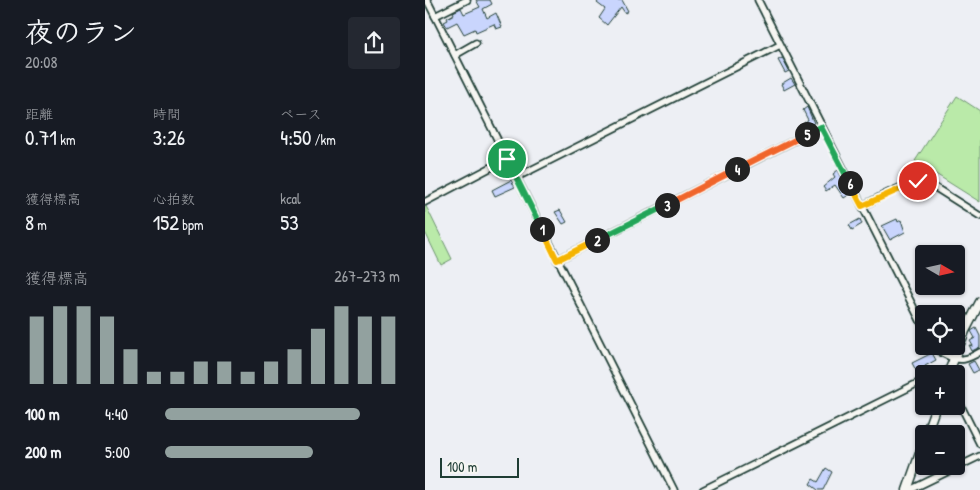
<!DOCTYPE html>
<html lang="ja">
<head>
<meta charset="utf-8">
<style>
  :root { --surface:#171b24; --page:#242831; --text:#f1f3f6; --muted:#9ea1a6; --accent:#92a19f }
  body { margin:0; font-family:"Patrick Hand","Klee One",sans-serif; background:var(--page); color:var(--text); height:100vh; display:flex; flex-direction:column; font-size:19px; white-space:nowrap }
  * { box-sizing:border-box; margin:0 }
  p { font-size:16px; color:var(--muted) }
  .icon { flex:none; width:28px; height:28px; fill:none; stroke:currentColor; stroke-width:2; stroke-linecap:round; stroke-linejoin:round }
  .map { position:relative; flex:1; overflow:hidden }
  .side { display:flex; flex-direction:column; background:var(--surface); width:425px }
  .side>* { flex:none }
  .needle { width:32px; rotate:99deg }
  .controls { position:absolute; left:490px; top:245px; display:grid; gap:10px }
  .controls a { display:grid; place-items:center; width:50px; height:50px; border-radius:5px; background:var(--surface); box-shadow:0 1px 4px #0004; font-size:25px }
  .scale { position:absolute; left:15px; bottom:12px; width:79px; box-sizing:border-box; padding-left:5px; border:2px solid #1f3d34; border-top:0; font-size:14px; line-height:18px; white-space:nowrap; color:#1f3d34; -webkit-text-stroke:4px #f6f6f2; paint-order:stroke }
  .pin { position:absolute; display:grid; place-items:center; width:42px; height:42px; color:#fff; margin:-21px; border:2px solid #fff; border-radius:50%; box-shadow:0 1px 5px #0007 }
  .km { position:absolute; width:25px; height:25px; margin:-12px; border-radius:50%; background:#222; color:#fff; font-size:14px; line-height:25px; text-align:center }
  .round { display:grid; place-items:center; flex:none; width:52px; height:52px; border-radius:5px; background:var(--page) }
  .summary { display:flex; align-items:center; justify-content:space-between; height:85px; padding:0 25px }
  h1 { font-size:28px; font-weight:600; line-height:38px }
  .metrics { display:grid; grid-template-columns:repeat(3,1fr); gap:8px; height:85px; padding:5px 25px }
  .metrics div { display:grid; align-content:center }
  .metrics b { font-size:21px; font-weight:600 }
  .metrics small { font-size:14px; font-weight:400 }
  .metrics p { font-size:14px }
  .chart { height:140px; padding:10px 25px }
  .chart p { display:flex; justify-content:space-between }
  .chart svg { width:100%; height:90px; margin-top:5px; stroke:var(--accent); stroke-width:6 }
  ul { padding:0 25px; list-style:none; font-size:16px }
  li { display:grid; grid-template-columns:80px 60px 1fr; align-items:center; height:38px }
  li i { height:12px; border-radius:6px; background:var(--accent) }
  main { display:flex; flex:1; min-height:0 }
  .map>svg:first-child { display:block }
  .green { fill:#baeaa9; stroke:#6c946e }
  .building { fill:#c9d5fd; stroke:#1f3d34 }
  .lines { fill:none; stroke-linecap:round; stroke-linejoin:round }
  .street-casing { stroke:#1f3d34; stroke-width:9 }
  .secondary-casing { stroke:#1f3d34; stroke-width:11 }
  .street { stroke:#f6f6f2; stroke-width:5.5 }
  .secondary { stroke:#f6f6f2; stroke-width:8 }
  .split-1-casing { stroke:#fff; stroke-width:10 }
  .split-2-casing { stroke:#fff; stroke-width:10 }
  .split-3-casing { stroke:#fff; stroke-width:10 }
  .split-4-casing { stroke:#fff; stroke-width:10 }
  .split-5-casing { stroke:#fff; stroke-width:10 }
  .split-6-casing { stroke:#fff; stroke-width:10 }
  .split-7-casing { stroke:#fff; stroke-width:10 }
  .split-1 { stroke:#22a559; stroke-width:6 }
  .split-2 { stroke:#f5b400; stroke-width:6 }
  .split-3 { stroke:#22a559; stroke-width:6 }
  .split-4 { stroke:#f0652b; stroke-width:6 }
  .split-5 { stroke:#f0652b; stroke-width:6 }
  .split-6 { stroke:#22a559; stroke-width:6 }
  .split-7 { stroke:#f5b400; stroke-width:6 }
</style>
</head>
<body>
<main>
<section class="side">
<div class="summary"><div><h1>夜のラン</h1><p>20:08</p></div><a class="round"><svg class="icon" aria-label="share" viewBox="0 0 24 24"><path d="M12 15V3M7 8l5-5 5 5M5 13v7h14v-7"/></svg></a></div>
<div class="metrics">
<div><p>距離</p><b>0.71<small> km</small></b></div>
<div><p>時間</p><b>3:26</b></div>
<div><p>ペース</p><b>4:50<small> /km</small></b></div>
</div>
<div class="metrics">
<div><p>獲得標高</p><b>8<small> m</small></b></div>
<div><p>心拍数</p><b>152<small> bpm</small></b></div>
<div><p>kcal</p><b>53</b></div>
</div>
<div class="chart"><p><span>獲得標高</span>267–273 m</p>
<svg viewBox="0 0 160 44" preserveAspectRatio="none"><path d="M5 44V11M15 44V6M25 44V6M35 44V11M45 44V27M55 44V38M65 44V38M75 44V33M85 44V33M95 44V38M105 44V33M115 44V27M125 44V17M135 44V6M145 44V11M155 44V11"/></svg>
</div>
<ul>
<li><b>100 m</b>4:40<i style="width:83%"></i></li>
<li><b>200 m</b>5:00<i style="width:63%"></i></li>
</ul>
</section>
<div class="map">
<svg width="555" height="490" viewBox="0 0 555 490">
  <rect width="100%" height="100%" fill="#edeff4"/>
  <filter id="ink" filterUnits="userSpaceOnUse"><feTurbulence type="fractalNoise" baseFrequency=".02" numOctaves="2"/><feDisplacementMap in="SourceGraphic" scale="10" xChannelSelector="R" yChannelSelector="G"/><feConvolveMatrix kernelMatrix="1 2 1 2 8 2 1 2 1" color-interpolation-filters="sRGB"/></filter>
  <g filter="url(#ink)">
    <g class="green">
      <path d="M532 96 555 111V202L490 161Z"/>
      <path d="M0 204 27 259 16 265 0 232Z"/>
    </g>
    <g class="building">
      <path d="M51 0H65L67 4 58 9 62 18 71 13 77 27 71 29 69 24 51 32 50 29 39 34 32 22 22 27 19 22 23 20 22 18 29 14 28 12 36 8 39 14 55 7Z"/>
      <path d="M174 0H197L203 11 200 13 196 7 182 25 174 18 180 9 172 3Z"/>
      <path d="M357 58 364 71 360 73 353 60Z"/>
      <path d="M366 78 370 84 359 90 356 84Z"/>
      <path d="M382 107 389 123 381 129 378 123 383 120 378 110Z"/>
      <path d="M413 170 425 194 419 198 410 185 401 191 398 187 410 177 408 174Z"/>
      <path d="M86 180 90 187 70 196 67 190Z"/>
      <path d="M498 188 502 196 490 200 486 194Z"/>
      <path d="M135 210 142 222 138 224 130 212Z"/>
      <path d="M435 219 437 224 427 230 424 225Z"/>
      <path d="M472 219 473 222 476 220 480 232 465 240 457 226Z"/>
      <path d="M551 328 555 336V347L547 351 544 345 548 346 545 341 550 338 546 331Z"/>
      <path d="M507 353 511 360 500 366 502 372 494 376 487 363Z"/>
      <path d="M549 361 554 370 548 373 543 364Z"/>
      <path d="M401 468 407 472 398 490H393L385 484 388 479 393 482Z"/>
    </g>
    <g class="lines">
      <g class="street-casing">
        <g id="street">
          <path d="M2 0 249 490"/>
          <path d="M333 0 499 328"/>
          <path d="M10 16 42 0"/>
          <path d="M30 55 51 43"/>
          <path d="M92 177 355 45"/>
          <path d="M0 202 82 159"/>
          <path d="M437 206C453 199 486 178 503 183L555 216"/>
          <path d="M132 260 396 127"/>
          <path d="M509 346C515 353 530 361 539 359 545 358 550 355 555 352"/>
          <path d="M531 396 555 444"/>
          <path d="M278 490 493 383 499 382"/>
          <path d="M485 490 555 456"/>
        </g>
      </g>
      <g class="secondary-casing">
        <g id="secondary">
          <path d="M523 374 540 331 555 302"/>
          <path d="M501 434 511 406"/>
          <path d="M482 490 499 442"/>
        </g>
      </g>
      <use href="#street" class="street"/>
      <use href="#secondary" class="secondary"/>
    </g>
  </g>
  <g class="lines" filter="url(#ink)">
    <g class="split-1-casing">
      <path id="split-1" d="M82 159 117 229"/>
    </g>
    <g class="split-2-casing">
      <path id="split-2" d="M117 229 132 260 172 240"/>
    </g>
    <g class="split-3-casing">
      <path id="split-3" d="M172 240 242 205"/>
    </g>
    <g class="split-4-casing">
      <path id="split-4" d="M242 205 312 169"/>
    </g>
    <g class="split-5-casing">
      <path id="split-5" d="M312 169 382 134"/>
    </g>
    <g class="split-6-casing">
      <path id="split-6" d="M382 134 396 127 425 183"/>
    </g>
    <g class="split-7-casing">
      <path id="split-7" d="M425 183 437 206 493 181"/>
    </g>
    <use href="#split-1" class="split-1"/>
    <use href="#split-2" class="split-2"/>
    <use href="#split-3" class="split-3"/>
    <use href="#split-4" class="split-4"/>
    <use href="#split-5" class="split-5"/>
    <use href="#split-6" class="split-6"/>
    <use href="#split-7" class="split-7"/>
  </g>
</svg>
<div class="controls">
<a><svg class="needle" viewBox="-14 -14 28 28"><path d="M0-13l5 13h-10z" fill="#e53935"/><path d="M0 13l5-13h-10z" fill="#9ea1a6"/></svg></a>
<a><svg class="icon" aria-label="locate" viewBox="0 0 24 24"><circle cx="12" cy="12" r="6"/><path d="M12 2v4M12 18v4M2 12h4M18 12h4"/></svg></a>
<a>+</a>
<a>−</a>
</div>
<div class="scale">100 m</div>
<div class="pin" style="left:82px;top:159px;background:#1e9e55"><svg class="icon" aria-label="arrive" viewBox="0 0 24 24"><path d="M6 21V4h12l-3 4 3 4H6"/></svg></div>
<div class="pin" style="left:493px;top:181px;background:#d93025"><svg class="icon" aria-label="check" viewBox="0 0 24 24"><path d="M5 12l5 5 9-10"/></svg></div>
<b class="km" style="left:117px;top:229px">1</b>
<b class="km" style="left:172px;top:240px">2</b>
<b class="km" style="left:242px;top:205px">3</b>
<b class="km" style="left:312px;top:169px">4</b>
<b class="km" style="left:382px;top:134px">5</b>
<b class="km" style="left:425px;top:183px">6</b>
</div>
</main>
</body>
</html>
